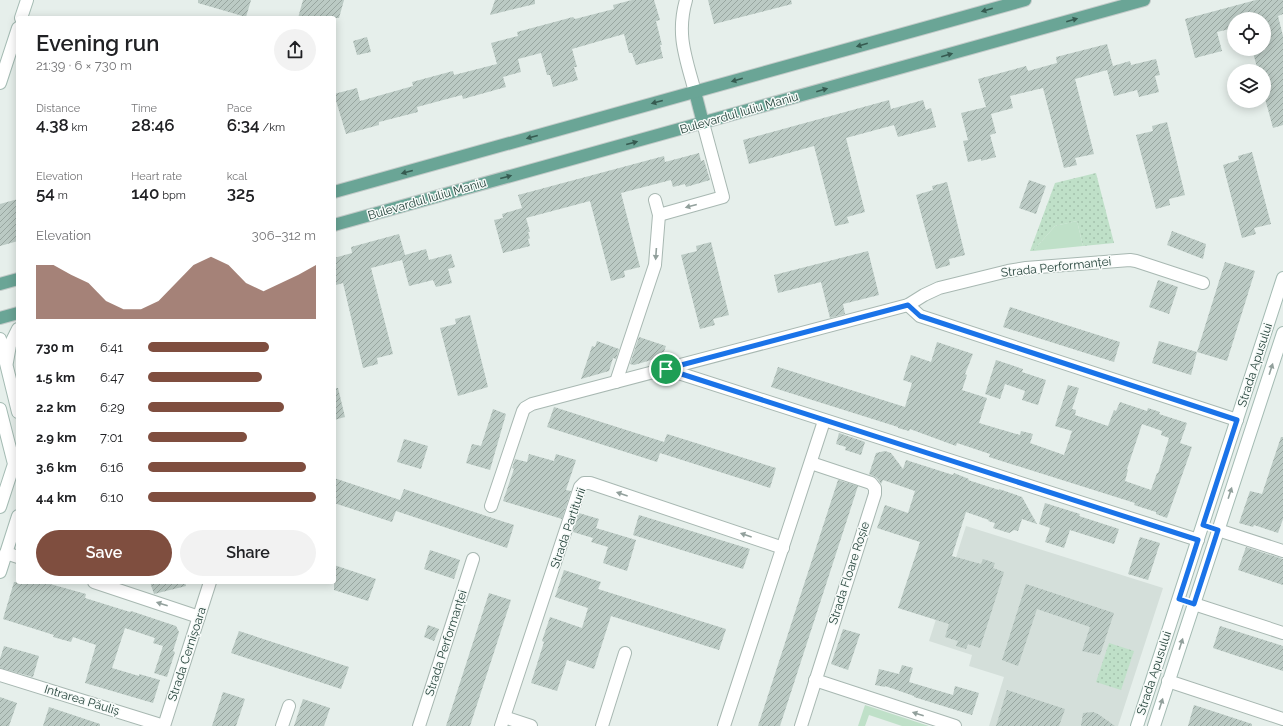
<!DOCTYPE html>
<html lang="en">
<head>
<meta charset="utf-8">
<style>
  :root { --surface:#fff; --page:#f2f2f2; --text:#202124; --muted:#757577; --accent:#7f4e3f }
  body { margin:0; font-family:Raleway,sans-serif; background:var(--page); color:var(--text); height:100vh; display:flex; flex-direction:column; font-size:15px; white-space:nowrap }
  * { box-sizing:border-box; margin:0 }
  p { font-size:13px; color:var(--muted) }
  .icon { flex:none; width:22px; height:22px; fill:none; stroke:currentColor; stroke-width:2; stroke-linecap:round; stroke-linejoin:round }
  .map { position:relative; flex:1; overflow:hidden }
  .details { position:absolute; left:16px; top:16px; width:320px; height:568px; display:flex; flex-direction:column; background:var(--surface); border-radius:4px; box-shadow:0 2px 10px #0003 }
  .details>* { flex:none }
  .controls { position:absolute; left:1227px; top:12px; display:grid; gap:8px }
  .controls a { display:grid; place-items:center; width:44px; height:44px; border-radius:50%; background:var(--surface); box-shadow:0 2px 10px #0003; font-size:20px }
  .pin { position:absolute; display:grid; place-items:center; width:34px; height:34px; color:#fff; margin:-17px; border:2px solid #fff; border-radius:50%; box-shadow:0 1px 4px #0007 }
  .round { display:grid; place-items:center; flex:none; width:42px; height:42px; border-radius:21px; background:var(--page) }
  .overview { display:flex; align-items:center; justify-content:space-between; height:68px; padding:0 20px }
  h1 { font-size:22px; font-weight:600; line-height:30px }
  .metrics { display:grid; grid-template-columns:repeat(3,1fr); gap:6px; height:68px; padding:4px 20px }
  .metrics div { display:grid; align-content:center }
  .metrics b { font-size:17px; font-weight:600 }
  .metrics small { font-size:11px; font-weight:400 }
  .metrics p { font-size:11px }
  .chart { height:112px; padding:8px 20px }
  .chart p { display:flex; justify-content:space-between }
  .chart svg { width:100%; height:72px; margin-top:4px; fill:var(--accent); opacity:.7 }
  .button { display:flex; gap:8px; margin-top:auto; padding:8px 20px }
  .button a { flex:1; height:46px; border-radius:24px; background:var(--accent); color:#fff; font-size:16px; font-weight:600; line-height:46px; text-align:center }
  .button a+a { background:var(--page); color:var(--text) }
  ul { padding:0 20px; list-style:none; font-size:13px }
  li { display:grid; grid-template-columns:64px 48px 1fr; align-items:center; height:30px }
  li i { height:10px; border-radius:5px; background:var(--accent) }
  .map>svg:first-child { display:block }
  .built { fill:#d4dfda }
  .grass { fill:#bfe0c8 }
  .park { fill:url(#park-dots) }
  .building { fill:url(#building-hatch); fill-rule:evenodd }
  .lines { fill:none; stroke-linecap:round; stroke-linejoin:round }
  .minor-casing { stroke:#a8b8b2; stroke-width:14 }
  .secondary-casing { stroke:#a4bbb3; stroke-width:14 }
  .primary-casing { stroke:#c2cac8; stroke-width:14 }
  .minor { stroke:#fff; stroke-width:12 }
  .secondary { stroke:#fff; stroke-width:12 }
  .primary { stroke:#6aa596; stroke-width:12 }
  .oneway { fill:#365b51 }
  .oneway2 { fill:#92a09c }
  .route-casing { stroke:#fff; stroke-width:8 }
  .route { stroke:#1a73e8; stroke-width:5 }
  .labels { text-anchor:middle; stroke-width:3; stroke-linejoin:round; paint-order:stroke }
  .street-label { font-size:12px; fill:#24423a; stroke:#f7fbf9 }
</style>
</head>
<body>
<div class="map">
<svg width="1283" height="726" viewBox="0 0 1283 726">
  <defs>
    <pattern id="park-dots" width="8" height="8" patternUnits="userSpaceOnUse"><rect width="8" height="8" fill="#bfe0c8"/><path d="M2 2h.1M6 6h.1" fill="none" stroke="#a4c1ad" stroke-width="1.8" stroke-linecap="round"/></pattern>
    <pattern id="building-hatch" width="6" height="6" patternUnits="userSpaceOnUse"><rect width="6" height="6" fill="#bbcac4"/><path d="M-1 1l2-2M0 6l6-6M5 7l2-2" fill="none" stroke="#98a6a0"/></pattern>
  </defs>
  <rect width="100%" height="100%" fill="#e6efeb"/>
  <path class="built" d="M966 526 1163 588 1118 726H989L1004 677 969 666 972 655 929 641Z"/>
  <g class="grass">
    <path d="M1077 221 1083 246 1033 251 1055 226Z"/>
    <path d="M865 705 871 707 929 726H902L869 715 865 726H858Z"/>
  </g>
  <g class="park">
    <path d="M1096 173 1114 243 1083 246 1077 221 1055 226 1033 251H1030L1055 183Z"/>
    <path d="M1109 643 1134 651 1121 690 1096 682Z"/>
  </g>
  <g class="building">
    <path d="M198 0H251L246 17 198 3Z"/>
    <path d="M303 0H344L339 18H298Z"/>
    <path d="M495 0H535V4L490 15Z"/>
    <path d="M632 0H654L660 20 656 21 662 45H660L663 58 636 65 632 53H629L624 34 572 49 577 67H574L578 80 553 87 550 75H547L541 53 518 59 521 72 503 77 506 87 463 99 462 95 417 107 418 112 379 122V125L346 134 334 94 357 88 360 101 413 86 412 82 453 71 454 75 497 64 491 43 518 36 517 32 573 17 575 19 614 9 613 5Z"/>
    <path d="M708 0H791L792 4 714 24Z"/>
    <path d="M1256 0H1283V14L1278 16 1283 36V125L1273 128 1264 95V71H1258L1252 49H1264V19H1234V28L1217 32 1222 51 1195 58 1185 19Z"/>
    <path d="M367 37 371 52 357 55 353 41Z"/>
    <path d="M1107 44 1113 66 1130 61 1131 65 1156 59 1160 75 1155 76 1159 92 1139 97 1137 90 1114 96 1107 70 1075 79 1094 154 1075 158 1077 165 1064 168 1043 88 1010 96 1013 108 991 114 996 133 990 135 996 157 981 161V159L968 162 963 141 968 140 961 113 986 107 978 79 1026 66 1028 71 1057 63 1056 57Z"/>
    <path d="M889 100 891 109 923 100 926 110 931 108 936 127 898 137 894 125 846 138 865 212 847 217 849 223 835 226 814 146 749 164 743 140Z"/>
    <path d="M1167 122 1185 195 1169 199 1170 205 1156 209 1136 135 1153 131 1152 126Z"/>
    <path d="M1252 152 1271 224 1254 228 1256 234 1242 238 1223 165 1239 160 1238 156Z"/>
    <path d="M699 153 701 161 704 160 710 180 686 187 685 184 673 187 671 180 621 193 640 267 624 271 625 277 611 281 590 201 526 218 530 232H528L530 238 528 239 530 246 503 253 494 220 503 218 502 214 522 208 518 195 664 156 665 162Z"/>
    <path d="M1029 180 1046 186 1036 214 1019 208Z"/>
    <path d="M947 182 965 255 949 259 950 265 936 269 916 195 933 190 932 186Z"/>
    <path d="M18 199V241L0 246V204Z"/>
    <path d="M1172 231 1206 244 1203 259 1167 245Z"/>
    <path d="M399 234 405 255 426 249 429 260 451 254 455 267 448 269 452 283 436 287 433 280 409 286 402 260 371 268 393 354 377 358 378 364 363 368 343 283 336 285 334 278V258L352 253 351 247Z"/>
    <path d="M711 242 729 315 713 319 715 325 700 329 681 255 697 251 696 246Z"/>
    <path d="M868 251 879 295 843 304 845 314 830 318 821 282 778 293 774 275Z"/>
    <path d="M1225 262 1255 271 1227 361 1197 352Z"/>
    <path d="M1158 280 1178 287 1169 314 1149 307Z"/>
    <path d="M1010 307 1120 342 1114 362 1003 327Z"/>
    <path d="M470 315 488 387 458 396 440 328 456 324 455 319Z"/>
    <path d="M639 337 666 346 662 357 634 365 630 364Z"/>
    <path d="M597 341 619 349 616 359 613 358 609 371 581 379 592 346 595 347Z"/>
    <path d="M1159 341 1197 352 1191 375 1152 363Z"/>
    <path d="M937 342 973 354 965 374 967 375 962 390 987 398 979 423 1020 435 1021 431 1033 434 1030 443 1064 455 1072 431 1055 426 1068 385 1079 388 1072 409 1076 410 1075 415 1108 426 1114 410 1116 411 1120 402 1147 411 1148 408 1160 412 1159 414 1187 423 1180 443 1192 447 1167 518 1156 514V512L1134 505 1135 503 989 457 990 454 957 443 956 446 910 429 909 431 898 428V427L771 387 778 367 905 407 912 383 903 380 911 355 931 362ZM1142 424 1162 431 1161 435 1169 438 1158 473H1157L1151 490 1125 481 1128 470 1127 469Z"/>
    <path d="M996 360 1023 369 1022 372 1046 380 1038 405 1022 400 1025 391 1005 384 1000 399 985 394Z"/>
    <path d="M334 388H338L345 417 334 420Z"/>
    <path d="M554 407 664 442 667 434 776 468 770 488 660 453 657 462 547 427Z"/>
    <path d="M493 409 506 414 490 470 466 463 472 444 481 446Z"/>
    <path d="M839 433 865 442 861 455 845 450 846 447 836 444Z"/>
    <path d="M1281 437H1283V519L1278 533 1254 525 1253 527 1239 523 1250 491 1262 494Z"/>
    <path d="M404 439 428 446 421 469 397 462Z"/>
    <path d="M885 451 891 453 903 469 906 460 953 475 954 473 969 479 968 480 999 490V489L1022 497 1037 524 1022 519 1018 531 1014 530 1009 533 993 528 995 523 988 521 989 520 966 512 952 556 981 564 983 559 995 563 993 568 1004 572 980 648 968 644 966 649 956 646 958 641 945 637 949 624 898 608 920 542 877 528 885 505 908 513 915 491 883 480 881 484 877 478 869 474 876 453Z"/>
    <path d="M529 454 554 461 556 454 576 460 566 490 571 491 562 519 503 501 514 469 512 468 515 459 527 462Z"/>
    <path d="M334 478 400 500 404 489 514 525 507 548 396 511 392 522 334 503Z"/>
    <path d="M838 480 858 486 780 726H758Z"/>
    <path d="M1045 503 1080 514 1079 516 1119 529 1114 544 1070 530 1064 548 1045 542 1050 528 1039 524Z"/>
    <path d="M579 513 599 519 596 528 636 540 627 571 603 563 608 547 591 542 593 538 573 532Z"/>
    <path d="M639 515 750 549 743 569 633 535Z"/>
    <path d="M1140 537 1160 543 1148 580 1128 574Z"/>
    <path d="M1246 547 1283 559V585L1238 570Z"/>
    <path d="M430 550 460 560 454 579 424 569Z"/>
    <path d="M334 565 376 579 368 601 334 590Z"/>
    <path d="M564 570 601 582 598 589 726 629 719 650 611 616 594 669 567 660 557 691 531 683 544 642 542 641 550 617 582 628 588 608 555 597Z"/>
    <path d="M14 582H43L86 594 85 598 130 612 131 611 176 626 179 632 173 651 175 652 167 677 154 673 163 646 153 643 155 638 125 628 112 668 139 676V674L160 680 153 703 85 683 96 645 73 637 71 642 53 637 54 635 3 619Z"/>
    <path d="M150 582H185L186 586 154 594Z"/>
    <path d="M1026 584 1114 613 1100 655 1082 651 1090 627 1037 609 1018 666 1002 660Z"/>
    <path d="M489 593 511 600 470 726H446Z"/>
    <path d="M428 625 439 629 434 641 424 637Z"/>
    <path d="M1220 626 1283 646V671L1213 648Z"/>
    <path d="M843 629 860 634 848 670 831 664Z"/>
    <path d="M239 631 349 667 341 689 231 653Z"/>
    <path d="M4 646 39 656 33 677 0 668V659Z"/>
    <path d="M902 665 913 668 909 682 953 695 955 686 979 693 972 715 914 697V696L885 686V687L875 685 879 669 899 674Z"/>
    <path d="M1007 690 1065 709 1059 726H996Z"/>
    <path d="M223 692 245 699 236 726H212Z"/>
    <path d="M0 697 17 703 9 726H0Z"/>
    <path d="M303 699 330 708 324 726H294Z"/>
    <path d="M1194 705 1252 724V726H1188Z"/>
    <path d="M49 707 100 724V726H43Z"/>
    <path d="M1093 712 1098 714 1115 726H1081L1083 713Z"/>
  </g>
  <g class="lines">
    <g class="minor-casing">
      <g id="minor">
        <path d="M686 0C676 35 686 58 695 92"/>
        <path d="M659 215 723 197 703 123"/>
        <path d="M908 305 920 316 1237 420"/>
        <path d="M666 369 1198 540"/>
        <path d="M616 382 655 265 659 215 655 200"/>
        <path d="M491 506 523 411 525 408 532 404 908 305 924 295 939 288 1008 271 1026 268 1130 260 1136 261 1203 283"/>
        <path d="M1218 530 1283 551"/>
        <path d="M6 553 18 557"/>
        <path d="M94 582 199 617"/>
        <path d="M1194 604 1283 633"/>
        <path d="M0 675 164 726"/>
        <path d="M815 680 955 726"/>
        <path d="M1168 681 1283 719"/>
        <path d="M504 717 531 726"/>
        <path d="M164 726 210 582"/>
        <path d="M282 726 289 706"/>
        <path d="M419 726 473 559"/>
        <path d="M501 726 580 487 584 483H590L783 548"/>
        <path d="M602 726 625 653"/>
        <path d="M724 726 824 421"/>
        <path d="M801 726 875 494V488L871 483 811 463"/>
      </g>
    </g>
    <g class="secondary-casing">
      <g id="secondary">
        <path d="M21 18 27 0"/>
        <path d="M0 83 18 28"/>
        <path d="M0 339 18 412"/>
        <path d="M7 362 10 345 18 329"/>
        <path d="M0 409 14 464 0 507"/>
        <path d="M0 572 18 516"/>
        <path d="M1137 726 1283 278"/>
        <path d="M1154 726 1283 333"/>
      </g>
    </g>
    <g class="primary-casing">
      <g id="primary">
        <path d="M695 92 703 123"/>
        <path d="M334 192 1025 0"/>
        <path d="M334 225 1144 0"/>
        <path d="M0 284 18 279"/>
        <path d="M0 318 18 313"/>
      </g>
    </g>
    <use href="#minor" class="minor"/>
    <use href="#secondary" class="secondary"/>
    <use href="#primary" class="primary"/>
  </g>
  <defs><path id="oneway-solid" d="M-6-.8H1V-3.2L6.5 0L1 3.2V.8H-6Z"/></defs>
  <g class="oneway">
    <use href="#oneway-solid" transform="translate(987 10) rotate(164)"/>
    <use href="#oneway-solid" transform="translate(1072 20) rotate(-16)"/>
    <use href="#oneway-solid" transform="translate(862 45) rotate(164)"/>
    <use href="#oneway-solid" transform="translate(947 55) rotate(-16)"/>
    <use href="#oneway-solid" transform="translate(737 80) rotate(164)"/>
    <use href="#oneway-solid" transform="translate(822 90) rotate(-16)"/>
    <use href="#oneway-solid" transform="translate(657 102) rotate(165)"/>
    <use href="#oneway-solid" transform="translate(532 137) rotate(165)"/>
    <use href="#oneway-solid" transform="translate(632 143) rotate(-15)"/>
    <use href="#oneway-solid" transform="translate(407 172) rotate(165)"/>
    <use href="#oneway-solid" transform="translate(506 177) rotate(-15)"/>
  </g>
  <g class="oneway2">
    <use href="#oneway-solid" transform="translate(691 206) rotate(165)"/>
    <use href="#oneway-solid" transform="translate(656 254) rotate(94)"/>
    <use href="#oneway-solid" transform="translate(1271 369) rotate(-72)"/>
    <use href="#oneway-solid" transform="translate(1230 493) rotate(-72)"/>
    <use href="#oneway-solid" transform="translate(622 494) rotate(-161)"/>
    <use href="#oneway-solid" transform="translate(746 535) rotate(-161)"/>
    <use href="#oneway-solid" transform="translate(162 604) rotate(-162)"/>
    <use href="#oneway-solid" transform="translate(1181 644) rotate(-72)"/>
    <use href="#oneway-solid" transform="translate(1161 704) rotate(-72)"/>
    <use href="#oneway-solid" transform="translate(918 714) rotate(-162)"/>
  </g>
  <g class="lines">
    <g class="route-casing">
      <path id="route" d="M908 305 920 316 1237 420 1203 525 1218 530 1194 604 1179 599 1198 540 666 369Z"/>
    </g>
    <use href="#route" class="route"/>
  </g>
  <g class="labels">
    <g class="street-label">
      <text transform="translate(739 113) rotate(-16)" y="4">Bulevardul Iuliu Maniu</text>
      <text transform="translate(427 199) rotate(-16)" y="4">Bulevardul Iuliu Maniu</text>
      <text transform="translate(1056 267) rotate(-6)" y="4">Strada Performanței</text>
      <text transform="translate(1255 365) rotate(-72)" y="4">Strada Apusului</text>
      <text transform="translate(568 528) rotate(-71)" y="4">Strada Partiturii</text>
      <text transform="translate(849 573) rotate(-72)" y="4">Strada Floare Roșie</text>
      <text transform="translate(446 643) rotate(-72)" y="4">Strada Performanței</text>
      <text transform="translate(187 654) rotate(-72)" y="4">Strada Cernișoara</text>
      <text transform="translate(1154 673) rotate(-72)" y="4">Strada Apusului</text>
      <text transform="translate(82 700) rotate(17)" y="4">Intrarea Păuliș</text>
    </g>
  </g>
</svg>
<div class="controls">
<a><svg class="icon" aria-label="locate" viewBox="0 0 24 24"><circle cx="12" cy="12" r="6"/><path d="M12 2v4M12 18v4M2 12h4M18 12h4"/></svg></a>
<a><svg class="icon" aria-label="layers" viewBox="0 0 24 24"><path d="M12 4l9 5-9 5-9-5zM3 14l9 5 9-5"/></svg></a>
</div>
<div class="pin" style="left:666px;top:369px;background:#1e9e55"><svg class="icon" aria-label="arrive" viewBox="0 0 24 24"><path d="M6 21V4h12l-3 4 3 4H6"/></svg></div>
<section class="details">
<div class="overview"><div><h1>Evening run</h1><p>21:39 · 6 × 730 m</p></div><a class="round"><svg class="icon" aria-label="share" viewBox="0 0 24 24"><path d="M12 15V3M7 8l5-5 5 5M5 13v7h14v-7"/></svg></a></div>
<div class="metrics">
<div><p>Distance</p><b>4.38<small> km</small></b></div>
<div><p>Time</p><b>28:46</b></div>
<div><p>Pace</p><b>6:34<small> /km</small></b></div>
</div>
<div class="metrics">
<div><p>Elevation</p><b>54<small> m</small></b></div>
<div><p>Heart rate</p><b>140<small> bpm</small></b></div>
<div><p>kcal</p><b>325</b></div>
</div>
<div class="chart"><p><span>Elevation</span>306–312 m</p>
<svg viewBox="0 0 160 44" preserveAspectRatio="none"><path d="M0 44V11L10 11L20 17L30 22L40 33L50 38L60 38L70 33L80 22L90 11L100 6L110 11L120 22L130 27L140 22L150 17L160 11V44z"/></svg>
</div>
<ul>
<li><b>730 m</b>6:41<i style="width:72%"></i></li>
<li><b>1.5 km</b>6:47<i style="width:68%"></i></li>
<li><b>2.2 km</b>6:29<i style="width:81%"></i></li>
<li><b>2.9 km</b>7:01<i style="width:59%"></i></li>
<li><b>3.6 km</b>6:16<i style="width:94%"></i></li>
<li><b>4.4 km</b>6:10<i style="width:100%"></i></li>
</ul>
<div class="button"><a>Save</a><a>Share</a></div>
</section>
</div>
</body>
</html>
